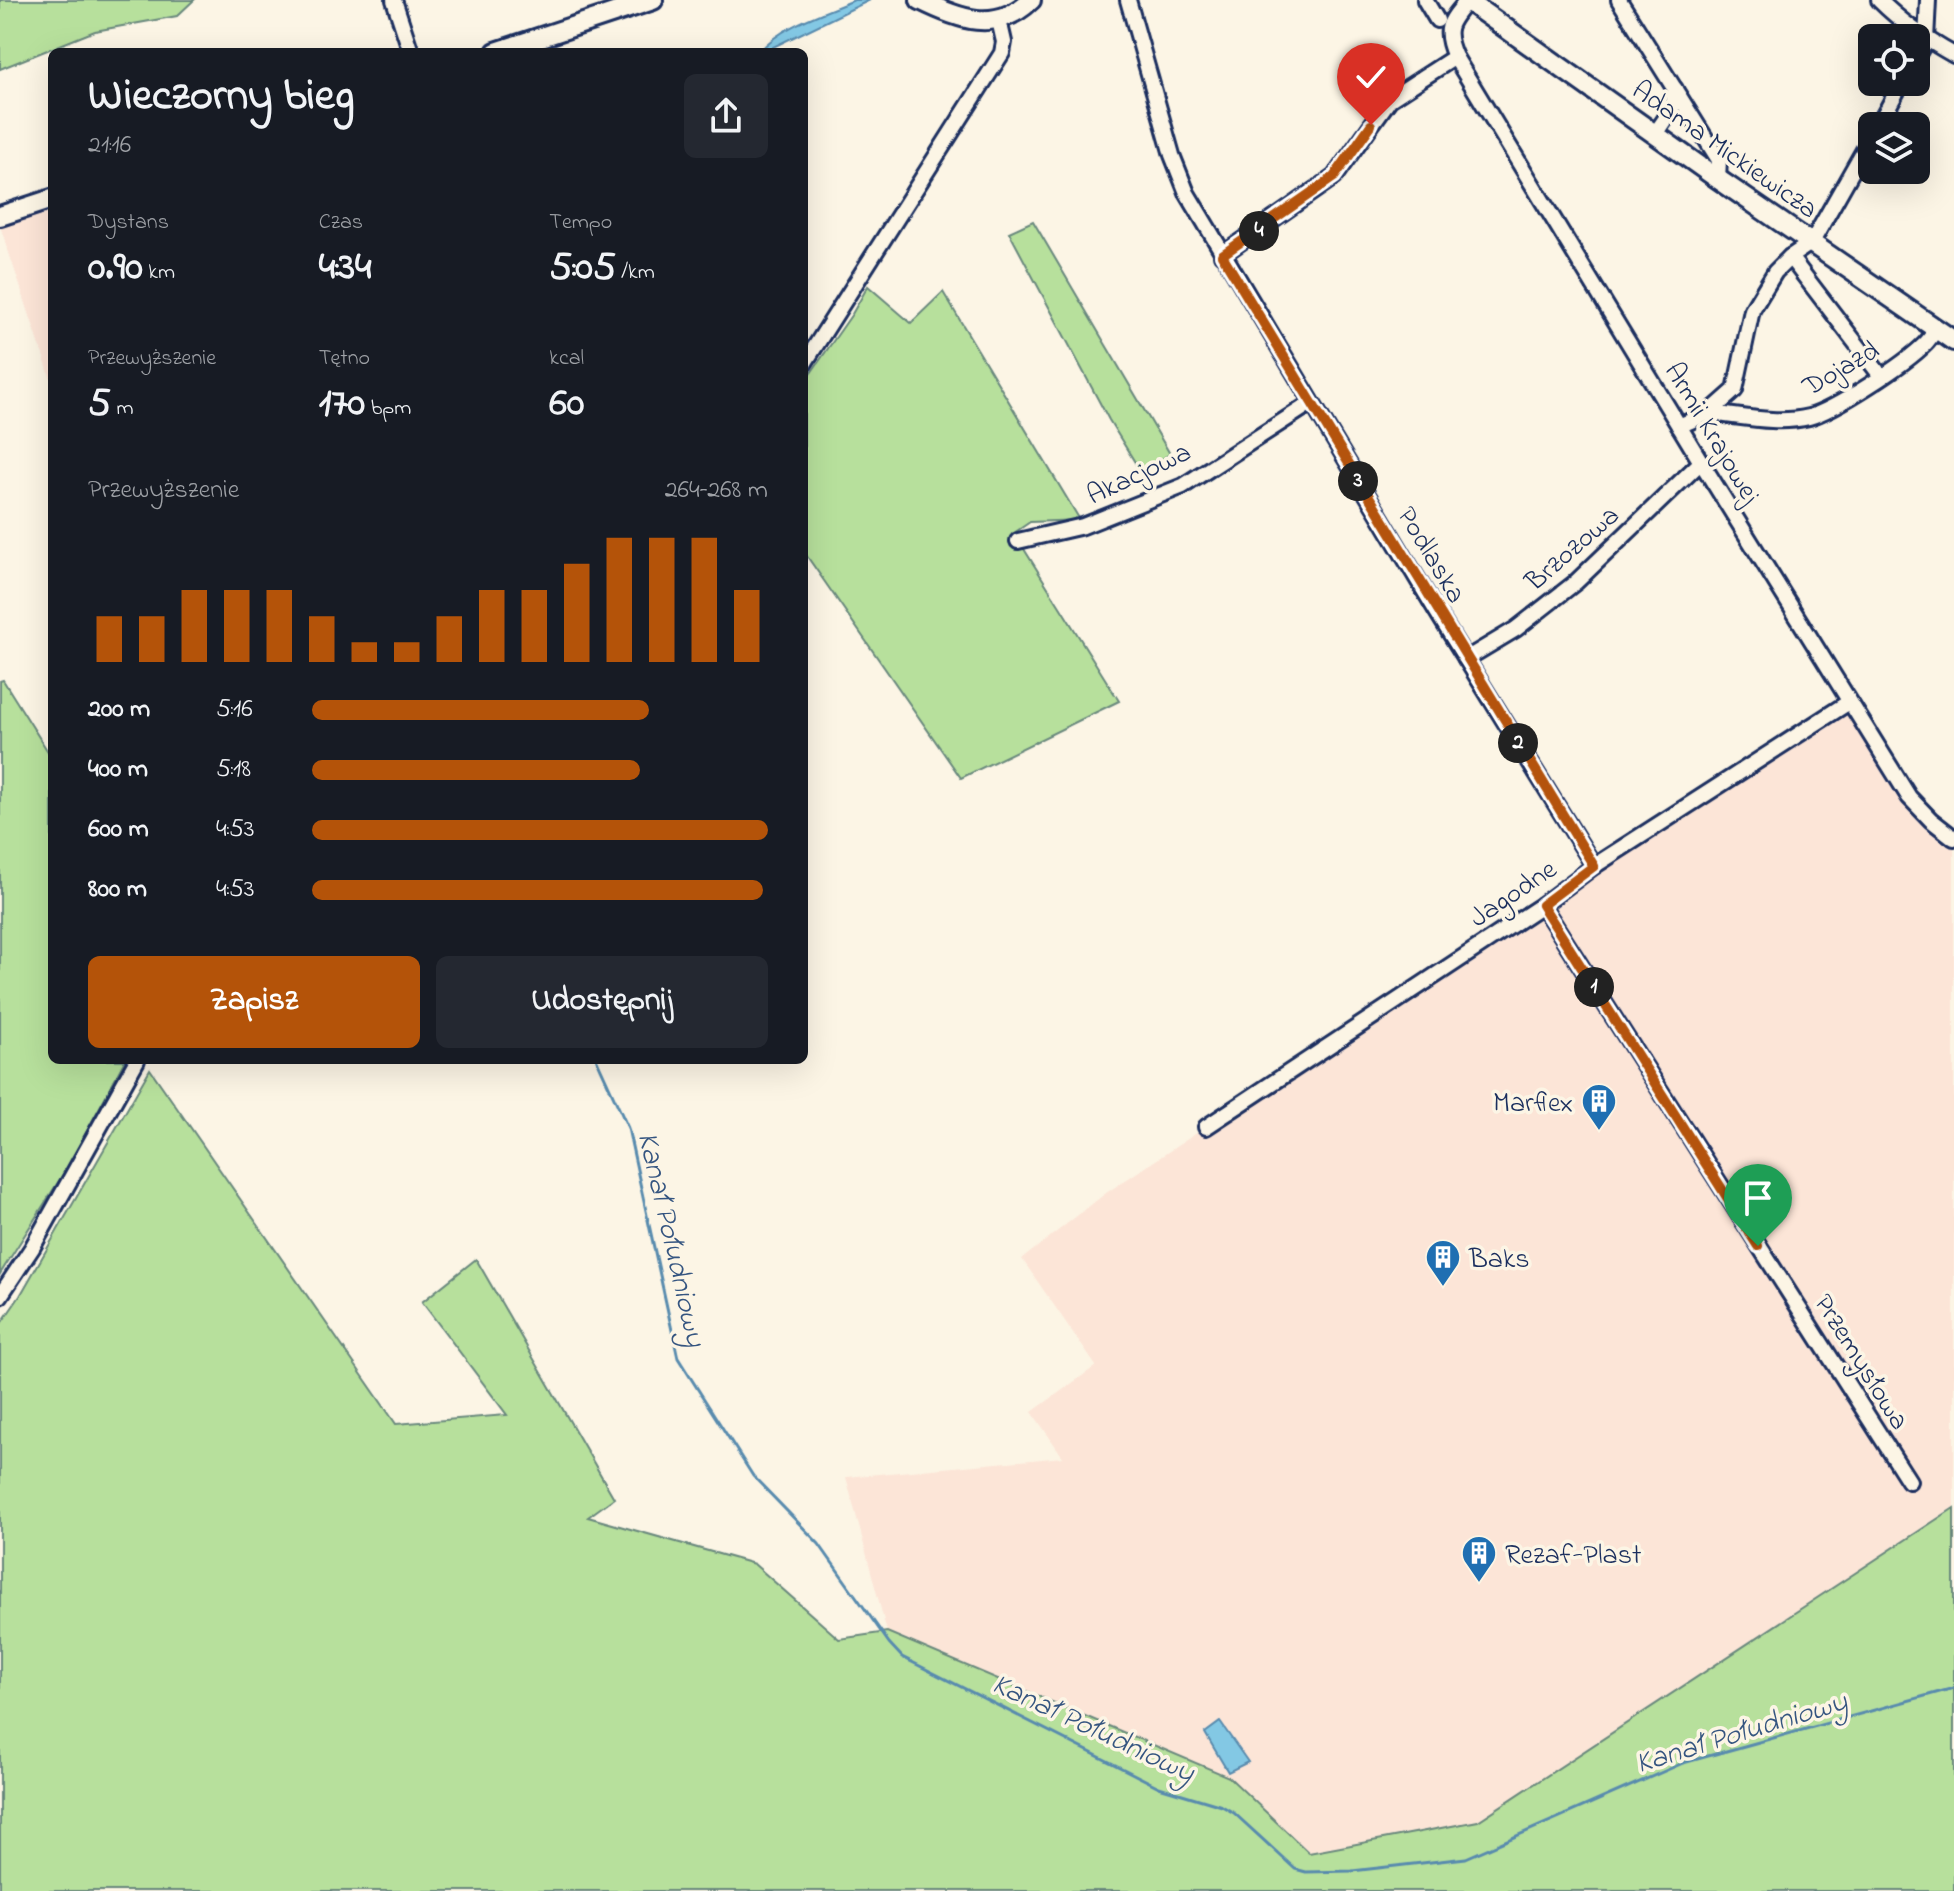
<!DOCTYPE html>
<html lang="pl">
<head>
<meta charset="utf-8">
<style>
  :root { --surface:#171b24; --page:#242831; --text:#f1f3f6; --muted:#9ea1a6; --accent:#b45309 }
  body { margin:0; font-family:"Indie Flower",sans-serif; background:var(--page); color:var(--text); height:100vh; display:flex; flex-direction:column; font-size:30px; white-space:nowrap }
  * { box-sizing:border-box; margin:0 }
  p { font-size:26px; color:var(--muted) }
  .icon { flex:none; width:44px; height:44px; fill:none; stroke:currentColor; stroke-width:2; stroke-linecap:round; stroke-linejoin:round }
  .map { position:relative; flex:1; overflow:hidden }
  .side { position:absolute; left:48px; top:48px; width:760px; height:1016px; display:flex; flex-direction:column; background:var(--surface); border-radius:12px; box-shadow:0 8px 32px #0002 }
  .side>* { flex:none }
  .controls { position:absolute; left:1858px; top:24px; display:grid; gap:16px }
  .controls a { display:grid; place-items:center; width:72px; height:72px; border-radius:12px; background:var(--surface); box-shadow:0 8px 32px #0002; font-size:40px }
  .pin { position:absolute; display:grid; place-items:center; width:68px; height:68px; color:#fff; margin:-82px -34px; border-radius:50% 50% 50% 0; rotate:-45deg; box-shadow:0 0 8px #0007 }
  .pin .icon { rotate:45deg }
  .km { position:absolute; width:40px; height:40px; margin:-20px; border-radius:50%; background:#222; color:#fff; font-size:22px; line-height:40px; text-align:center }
  .round { display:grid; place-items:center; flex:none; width:84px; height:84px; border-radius:12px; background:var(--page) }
  .headline { display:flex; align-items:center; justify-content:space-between; height:136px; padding:0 40px }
  h1 { font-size:44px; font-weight:700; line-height:60px }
  .metrics { display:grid; grid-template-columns:repeat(3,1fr); gap:12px; height:136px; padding:8px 40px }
  .metrics div { display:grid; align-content:center }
  .metrics b { font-size:40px; font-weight:700 }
  .metrics small { font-size:22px; font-weight:400 }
  .metrics p { font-size:22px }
  .chart { height:224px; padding:16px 40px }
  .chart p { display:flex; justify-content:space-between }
  .chart svg { width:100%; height:144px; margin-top:8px; stroke:var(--accent); stroke-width:6 }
  .primary-button { display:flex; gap:16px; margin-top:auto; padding:16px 40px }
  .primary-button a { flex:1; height:92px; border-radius:12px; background:var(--accent); color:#fff; font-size:32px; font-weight:700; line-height:92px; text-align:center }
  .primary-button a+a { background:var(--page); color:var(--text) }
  ul { padding:0 40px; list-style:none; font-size:26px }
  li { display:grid; grid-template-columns:128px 96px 1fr; align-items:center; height:60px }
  li i { height:20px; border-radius:10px; background:var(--accent) }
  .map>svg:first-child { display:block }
  .built { fill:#fce5d7 }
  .green { fill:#b7e09c; stroke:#69887d; stroke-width:2 }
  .water { fill:#83c8e4; stroke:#598bae; stroke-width:2 }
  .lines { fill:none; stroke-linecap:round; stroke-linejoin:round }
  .stream { stroke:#598bae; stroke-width:3 }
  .minor-casing { stroke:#1b2f5e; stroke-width:20 }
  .major-casing { stroke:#1b2f5e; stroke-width:24 }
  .minor { stroke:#fcf5e5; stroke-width:14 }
  .major { stroke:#fcf5e5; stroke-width:18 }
  .route-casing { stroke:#fff; stroke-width:16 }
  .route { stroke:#b45309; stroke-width:10 }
  .labels { text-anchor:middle; stroke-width:7; stroke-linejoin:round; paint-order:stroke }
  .street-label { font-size:28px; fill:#1b2f5e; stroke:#fcf5e5 }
  .poi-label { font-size:28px; fill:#1b2f5e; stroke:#fcf5e5; text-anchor:start }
  .water-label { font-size:30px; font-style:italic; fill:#355580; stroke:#fcf5e5 }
</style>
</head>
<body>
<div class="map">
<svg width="1954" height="1891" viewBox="0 0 1954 1891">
  <rect width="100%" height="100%" fill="#fcf5e5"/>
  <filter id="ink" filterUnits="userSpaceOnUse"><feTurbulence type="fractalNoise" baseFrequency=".0125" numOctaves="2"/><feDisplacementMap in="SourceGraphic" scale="16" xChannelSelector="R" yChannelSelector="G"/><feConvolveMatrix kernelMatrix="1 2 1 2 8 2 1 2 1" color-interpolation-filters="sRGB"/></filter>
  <g filter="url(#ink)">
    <g class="built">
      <path d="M52 210V382L0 226Z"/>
      <path d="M1849 702 1909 797 1954 838V1508L1478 1821 1309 1853 1229 1777 887 1632 846 1477 1063 1457 1032 1412 1096 1366 1022 1259 1106 1193Z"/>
    </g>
    <g class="green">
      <path d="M0 0H194L177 16 95 31 0 69Z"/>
      <path d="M1033 221 1170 454 1141 472 1109 420 1009 232Z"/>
      <path d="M868 286 911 323 943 292 1080 520 1030 522 1014 533 1119 701 961 778 804 552V383L852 314Z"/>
      <path d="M3 680 52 758V1060H125L67 1168 0 1274V681Z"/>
      <path d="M150 1069 396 1424 507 1415 422 1302 476 1259 614 1498 588 1517 754 1564 839 1639 887 1632 1229 1777 1309 1853 1478 1821 1954 1508V1891H0V1325L20 1296Z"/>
    </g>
    <g class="water">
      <path d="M854 0H870L773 47 769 52H759C782 25 822 14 854 0Z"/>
      <path d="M1220 1722 1248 1762 1228 1772 1205 1733Z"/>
    </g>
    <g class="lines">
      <path class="stream" d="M597 1060 628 1128 678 1358 753 1476 819 1544 889 1643 902 1657 1159 1787 1222 1806 1234 1813 1295 1869 1306 1872 1352 1871 1466 1858 1683 1763 1954 1688"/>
      <g class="minor-casing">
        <g id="minor">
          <path d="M394 0 411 52"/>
          <path d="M1128 0 1172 155 1187 193 1437 612 1594 866"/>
          <path d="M1425 0 1437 20"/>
          <path d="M1619 0 1719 160 1718 179"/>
          <path d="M1879 0C1902 23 1925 39 1954 55"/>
          <path d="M1467 1C1448 23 1443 30 1455 57L1701 462 1909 797 1931 820 1954 838"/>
          <path d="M1916 58 1926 40 1928 0"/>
          <path d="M1878 126 1902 82"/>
          <path d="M1655 134 1672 109 1675 89"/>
          <path d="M1222 255 1334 177 1390 99 1455 57"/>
          <path d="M1790 257 1881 376"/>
          <path d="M804 364 1002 53 1004 42 999 20"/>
          <path d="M1709 413C1741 416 1777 425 1809 417 1835 410 1905 364 1925 344 1929 340 1933 334 1936 329"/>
          <path d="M1679 426 1709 413 1735 390 1752 310 1775 272 1790 257 1812 242 1872 136"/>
          <path d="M1018 541 1083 526 1183 486 1311 403"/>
          <path d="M1466 659 1516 629 1576 582 1701 462"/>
          <path d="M1542 905 1909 1481"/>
          <path d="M1206 1127 1542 905 1594 866 1849 702"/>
          <path d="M0 1296 32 1248 137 1060"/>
        </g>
      </g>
      <g class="major-casing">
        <g id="major">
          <path d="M920 0C958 19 996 34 1031 0"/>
          <path d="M1466 0 1718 179 1954 341"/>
          <path d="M496 52 653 0"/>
          <path d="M0 216 52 199"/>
        </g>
      </g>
      <use href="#minor" class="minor"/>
      <use href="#major" class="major"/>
    </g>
  </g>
  <g class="lines" filter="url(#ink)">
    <g class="route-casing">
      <path id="route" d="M1371 125 1334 177 1222 255 1594 866 1542 905 1758 1246"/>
    </g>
    <use href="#route" class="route"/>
  </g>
  <defs>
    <g id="building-pin" transform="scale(1.8)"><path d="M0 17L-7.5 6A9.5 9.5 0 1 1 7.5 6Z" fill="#1f6fb2" stroke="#fcf5e5"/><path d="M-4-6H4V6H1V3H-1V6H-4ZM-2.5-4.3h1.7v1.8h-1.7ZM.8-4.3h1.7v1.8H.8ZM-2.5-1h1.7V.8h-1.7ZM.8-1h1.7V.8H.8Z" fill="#fff"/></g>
  </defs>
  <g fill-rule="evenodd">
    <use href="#building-pin" x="1599" y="1101"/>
    <use href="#building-pin" x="1443" y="1257"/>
    <use href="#building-pin" x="1479" y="1553"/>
  </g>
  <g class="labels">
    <g class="street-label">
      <text transform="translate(1726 148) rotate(35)" y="10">Adama Mickiewicza</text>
      <text transform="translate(1840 367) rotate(-30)" y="10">Dojazd</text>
      <text transform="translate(1714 432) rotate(59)" y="10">Armii Krajowej</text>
      <text transform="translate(1138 472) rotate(-25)" y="10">Akacjowa</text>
      <text transform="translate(1571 547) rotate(-41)" y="10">Brzozowa</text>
      <text transform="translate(1433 554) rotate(59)" y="10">Podlaska</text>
      <text transform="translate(1512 892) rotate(-34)" y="10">Jagodne</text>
      <text transform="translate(1863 1361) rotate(58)" y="10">Przemysłowa</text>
    </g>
    <g class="poi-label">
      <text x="1573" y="1111" text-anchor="end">Marflex</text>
      <text x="1469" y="1267">Baks</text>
      <text x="1505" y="1563">Rezaf-Plast</text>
    </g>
    <g class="water-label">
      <text transform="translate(673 1239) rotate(77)" y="10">Kanał Południowy</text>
      <text transform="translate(1094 1727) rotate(25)" y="10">Kanał Południowy</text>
      <text transform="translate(1741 1731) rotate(-17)" y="10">Kanał Południowy</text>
    </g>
  </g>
</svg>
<div class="controls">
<a><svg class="icon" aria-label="locate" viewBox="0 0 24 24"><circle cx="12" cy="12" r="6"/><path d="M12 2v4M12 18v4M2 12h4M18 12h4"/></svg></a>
<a><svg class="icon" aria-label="layers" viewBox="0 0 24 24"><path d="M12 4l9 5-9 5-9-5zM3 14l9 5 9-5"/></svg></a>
</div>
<div class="pin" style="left:1758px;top:1246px;background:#1e9e55"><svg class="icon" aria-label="arrive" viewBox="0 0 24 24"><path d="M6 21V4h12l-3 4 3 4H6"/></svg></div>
<div class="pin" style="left:1371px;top:125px;background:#d93025"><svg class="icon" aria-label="check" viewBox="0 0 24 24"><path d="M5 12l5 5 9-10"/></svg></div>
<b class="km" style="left:1594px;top:987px">1</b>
<b class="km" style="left:1518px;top:743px">2</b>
<b class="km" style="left:1358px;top:481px">3</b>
<b class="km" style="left:1259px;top:231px">4</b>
<section class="side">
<div class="headline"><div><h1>Wieczorny bieg</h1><p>21:16</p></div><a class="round"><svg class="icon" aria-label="share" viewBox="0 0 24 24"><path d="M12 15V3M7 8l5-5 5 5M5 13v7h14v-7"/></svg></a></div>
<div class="metrics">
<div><p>Dystans</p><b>0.90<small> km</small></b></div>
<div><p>Czas</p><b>4:34</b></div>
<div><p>Tempo</p><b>5:05<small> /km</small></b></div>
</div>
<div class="metrics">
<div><p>Przewyższenie</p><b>5<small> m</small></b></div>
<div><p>Tętno</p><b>170<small> bpm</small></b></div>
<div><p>kcal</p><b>60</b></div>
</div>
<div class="chart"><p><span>Przewyższenie</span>264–268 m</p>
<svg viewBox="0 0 160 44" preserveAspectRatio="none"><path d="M5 44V30M15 44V30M25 44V22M35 44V22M45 44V22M55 44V30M65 44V38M75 44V38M85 44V30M95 44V22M105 44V22M115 44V14M125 44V6M135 44V6M145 44V6M155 44V22"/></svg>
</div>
<ul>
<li><b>200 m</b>5:16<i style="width:74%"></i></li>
<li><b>400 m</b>5:18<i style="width:72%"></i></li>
<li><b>600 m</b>4:53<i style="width:100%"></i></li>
<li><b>800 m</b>4:53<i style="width:99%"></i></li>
</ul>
<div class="primary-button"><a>Zapisz</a><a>Udostępnij</a></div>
</section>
</div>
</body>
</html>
